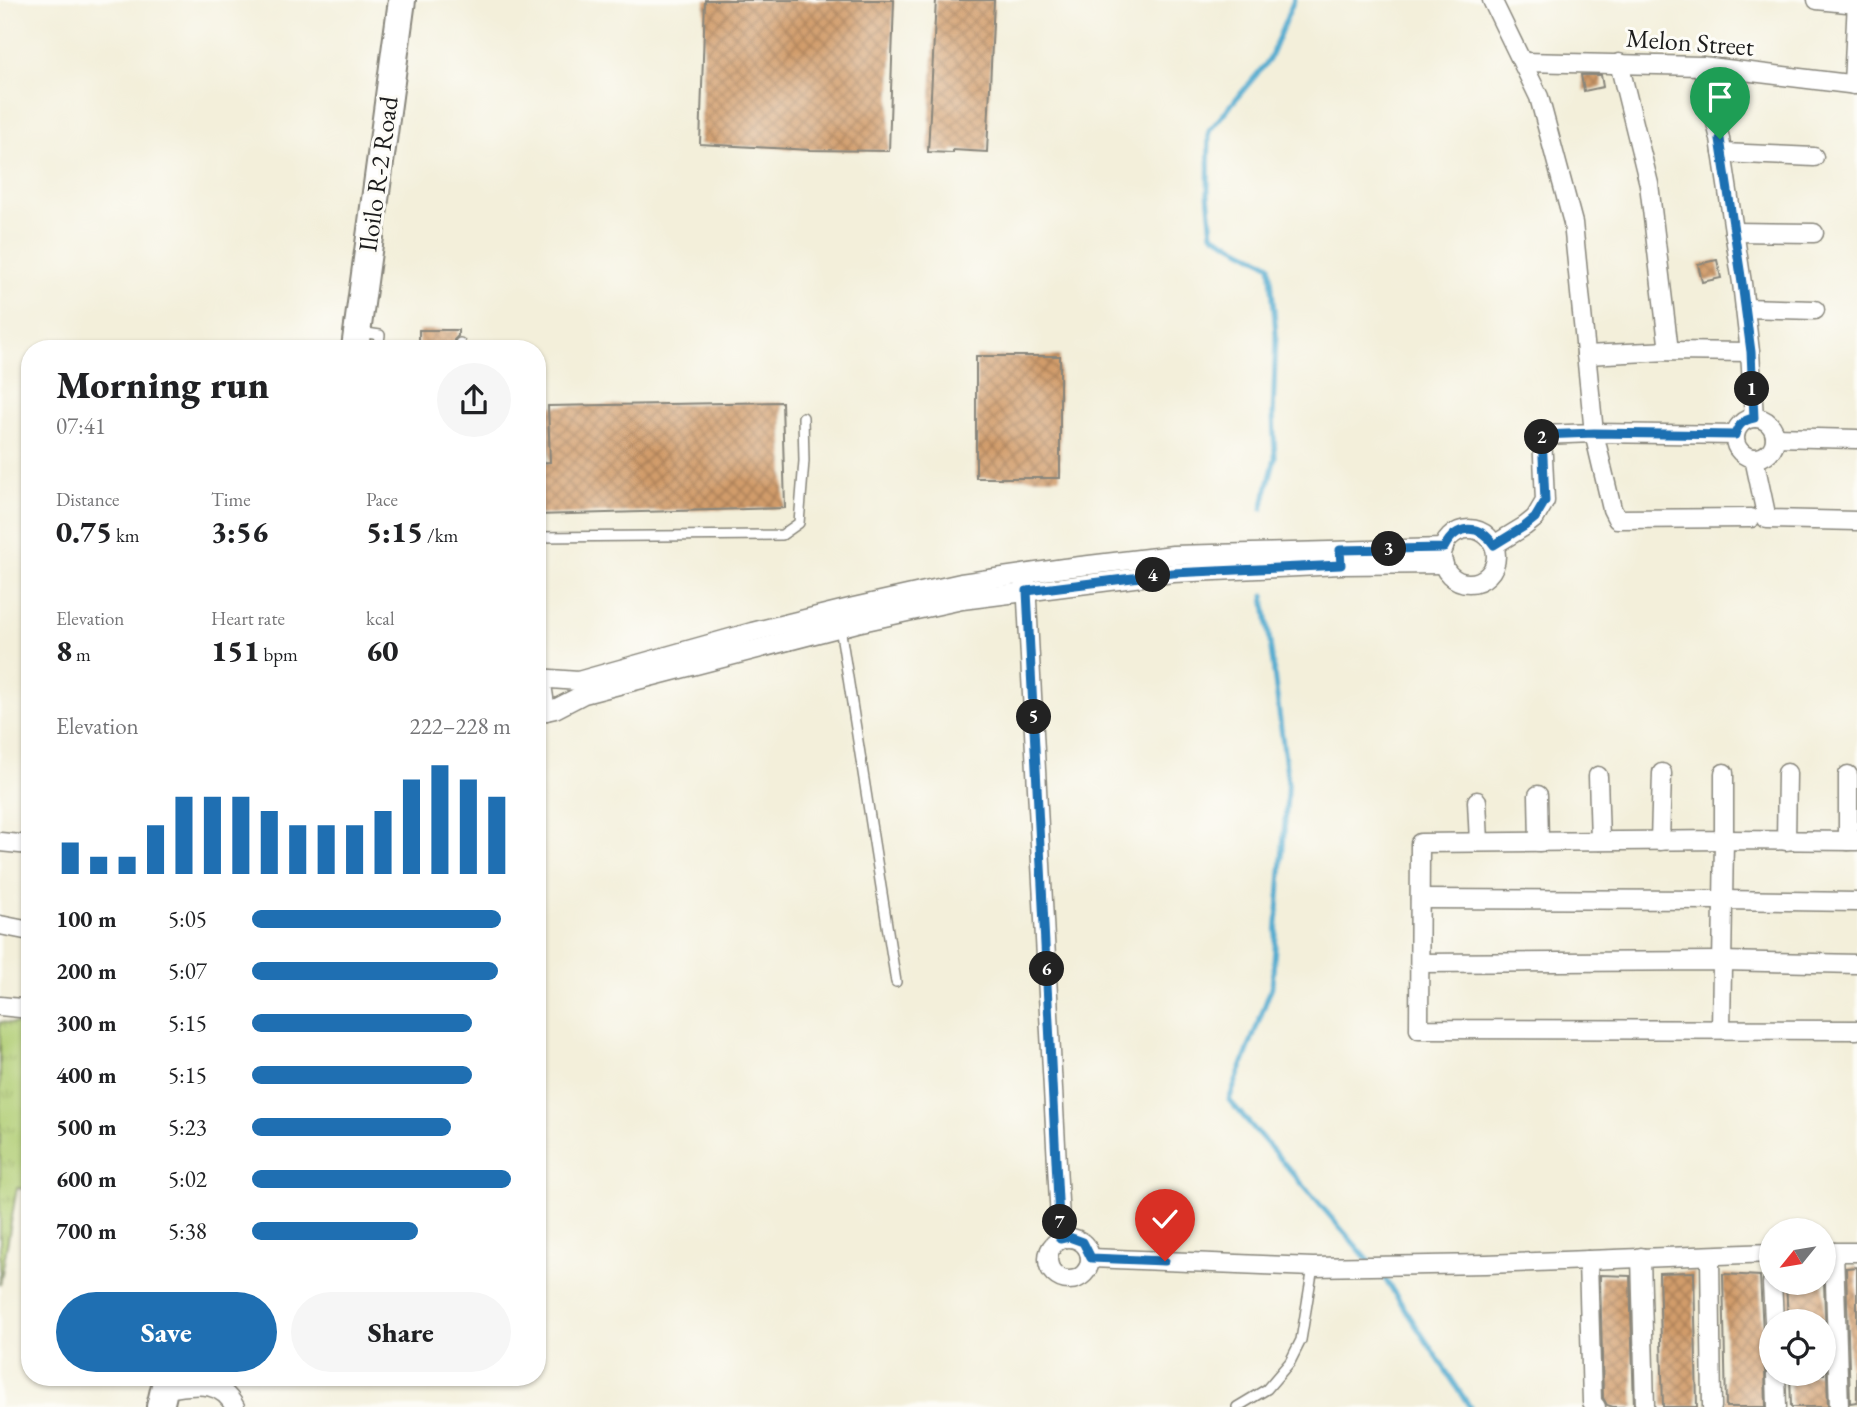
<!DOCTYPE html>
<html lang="en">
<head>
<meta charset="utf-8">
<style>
  :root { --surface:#fff; --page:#f6f6f6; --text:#202124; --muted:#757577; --accent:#1f6fb2 }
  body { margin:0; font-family:"EB Garamond",serif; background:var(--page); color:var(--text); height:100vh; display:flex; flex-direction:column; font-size:26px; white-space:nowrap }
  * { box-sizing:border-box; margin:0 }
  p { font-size:23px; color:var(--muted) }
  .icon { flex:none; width:38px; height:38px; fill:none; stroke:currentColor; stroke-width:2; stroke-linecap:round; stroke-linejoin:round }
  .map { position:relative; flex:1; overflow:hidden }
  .details { position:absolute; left:21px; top:340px; width:525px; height:1046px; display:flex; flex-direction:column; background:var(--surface); border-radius:28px; box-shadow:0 2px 5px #0004 }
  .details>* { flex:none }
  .needle { width:46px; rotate:240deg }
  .buttons { position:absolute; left:1759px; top:1218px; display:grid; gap:14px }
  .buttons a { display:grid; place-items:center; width:77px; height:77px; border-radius:50%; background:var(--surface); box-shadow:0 2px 5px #0004; font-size:35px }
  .pin { position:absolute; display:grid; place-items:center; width:60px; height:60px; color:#fff; margin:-72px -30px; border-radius:50% 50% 50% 0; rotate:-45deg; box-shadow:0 0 7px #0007 }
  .pin .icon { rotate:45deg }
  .km { position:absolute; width:35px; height:35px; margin:-18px; border-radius:50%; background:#222; color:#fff; font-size:19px; line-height:35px; text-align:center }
  .round { display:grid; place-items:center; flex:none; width:74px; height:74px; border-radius:37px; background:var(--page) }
  .summary { display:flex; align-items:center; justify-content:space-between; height:119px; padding:0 35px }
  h1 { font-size:38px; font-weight:800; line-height:52px }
  .stats { display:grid; grid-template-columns:repeat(3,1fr); gap:10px; height:119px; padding:7px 35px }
  .stats div { display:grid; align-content:center }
  .stats b { font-size:30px; font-weight:800 }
  .stats small { font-size:19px; font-weight:400 }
  .stats p { font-size:19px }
  .chart { height:196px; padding:14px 35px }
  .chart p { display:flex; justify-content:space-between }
  .chart svg { width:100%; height:126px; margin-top:7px; stroke:var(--accent); stroke-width:6 }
  .primary-button { display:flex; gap:14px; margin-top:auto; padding:14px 35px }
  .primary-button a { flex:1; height:80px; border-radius:42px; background:var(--accent); color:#fff; font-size:28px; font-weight:800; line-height:80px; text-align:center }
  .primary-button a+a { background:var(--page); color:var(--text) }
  ul { padding:0 35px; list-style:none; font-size:23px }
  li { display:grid; grid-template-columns:112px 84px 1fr; align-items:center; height:52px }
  li i { height:18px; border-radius:9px; background:var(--accent) }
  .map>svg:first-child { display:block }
  .grass { fill:url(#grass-tufts); stroke:#667448; stroke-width:2 }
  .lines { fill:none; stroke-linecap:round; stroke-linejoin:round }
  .stream { stroke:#52abcf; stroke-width:5 }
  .building { fill:url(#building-cross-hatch) }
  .service-casing { stroke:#88867b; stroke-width:12 }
  .minor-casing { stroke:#88867b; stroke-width:21 }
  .secondary-casing { stroke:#88867b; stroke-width:30 }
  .service { stroke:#fff; stroke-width:9 }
  .minor { stroke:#fff; stroke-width:18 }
  .secondary { stroke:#fff; stroke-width:26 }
  .route-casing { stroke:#fff; stroke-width:14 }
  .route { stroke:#1f6fb2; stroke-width:9 }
  .labels { text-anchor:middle; stroke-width:6; stroke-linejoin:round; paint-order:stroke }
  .street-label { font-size:26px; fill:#1c1c1c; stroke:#fdfcf7 }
</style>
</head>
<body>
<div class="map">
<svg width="1857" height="1407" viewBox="0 0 1857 1407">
  <defs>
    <pattern id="grass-tufts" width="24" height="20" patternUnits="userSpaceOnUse" patternTransform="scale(1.75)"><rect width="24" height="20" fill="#b1cd74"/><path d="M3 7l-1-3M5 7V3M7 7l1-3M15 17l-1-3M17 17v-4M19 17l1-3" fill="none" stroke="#98af64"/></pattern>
    <pattern id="building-cross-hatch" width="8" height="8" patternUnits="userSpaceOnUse" patternTransform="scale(1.75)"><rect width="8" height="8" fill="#d19c6b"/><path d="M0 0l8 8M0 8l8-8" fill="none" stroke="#a97e57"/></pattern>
  </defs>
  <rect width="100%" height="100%" fill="#fdfcf7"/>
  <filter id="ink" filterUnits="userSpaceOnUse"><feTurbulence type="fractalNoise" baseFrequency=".0143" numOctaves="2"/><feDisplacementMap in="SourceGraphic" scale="14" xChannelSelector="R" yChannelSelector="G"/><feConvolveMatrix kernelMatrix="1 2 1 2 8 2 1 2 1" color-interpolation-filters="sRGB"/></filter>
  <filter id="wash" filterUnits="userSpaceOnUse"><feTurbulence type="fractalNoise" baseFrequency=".00686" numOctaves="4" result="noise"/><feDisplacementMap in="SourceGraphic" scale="28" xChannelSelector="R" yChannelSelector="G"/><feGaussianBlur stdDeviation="1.57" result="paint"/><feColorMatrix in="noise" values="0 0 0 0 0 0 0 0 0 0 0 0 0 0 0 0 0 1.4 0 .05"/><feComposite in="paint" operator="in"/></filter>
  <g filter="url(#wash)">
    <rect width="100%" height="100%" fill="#f3efda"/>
    <path class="grass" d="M0 1022 30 1025V1190L17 1188 0 1285Z"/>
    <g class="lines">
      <g class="stream">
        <path d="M1262 509 1275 458 1273 415 1276 334 1270 265 1212 234 1208 193 1209 131 1269 60 1294 0"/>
        <path d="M1264 595 1288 783 1272 986 1229 1100 1369 1261"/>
        <path d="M1378 1271 1385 1279 1470 1407"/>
      </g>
    </g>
    <g id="blocks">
      <g class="building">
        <path d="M705 0H894L889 151 811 150 700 144Z"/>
        <path d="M936 0H994L987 152 953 150V153L928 152Z"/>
        <path d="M1581 75H1601L1603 87 1584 91Z"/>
        <path d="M1717 260 1721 278 1702 282 1698 264Z"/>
        <path d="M419 330H458V336L454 340 453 348H419Z"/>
        <rect x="976" y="356" width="84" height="122"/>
        <path d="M782 402 785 508 537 515V463L550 462 548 406Z"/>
        <path d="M1857 1267V1402L1850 1403 1846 1268Z"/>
        <path d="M1694 1272 1697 1407H1663L1659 1273Z"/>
        <path d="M1723 1274 1760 1276 1765 1370 1766 1407H1726Z"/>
        <path d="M1600 1275 1630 1276 1634 1407H1613L1607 1405 1603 1398Z"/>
        <path d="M1786 1283H1824L1828 1407H1791L1790 1374H1824V1321H1788Z"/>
      </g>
    </g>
  </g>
  <g filter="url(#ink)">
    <use href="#blocks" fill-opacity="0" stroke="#88867b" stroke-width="2"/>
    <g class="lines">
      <g class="service-casing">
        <g id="service">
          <path d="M360 332 380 335 378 348"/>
          <path d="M460 343V348"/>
          <path d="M537 537 782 535 799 523 804 461 803 417"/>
          <path d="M840 627 896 982"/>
          <path d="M1237 1407 1267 1389 1290 1362 1301 1340 1313 1267"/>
        </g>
      </g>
      <g class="minor-casing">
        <g id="minor">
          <path d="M1492 0 1539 97 1573 223 1594 433 1542 435 1545 501 1535 518 1525 526 1494 545"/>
          <path d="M1817 0 1857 4"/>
          <path d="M1523 62 1702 66 1857 85"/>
          <path d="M1619 63 1649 184 1669 351"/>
          <path d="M1702 66 1720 139 1742 283 1750 352 1754 418"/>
          <path d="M1853 85 1857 0"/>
          <path d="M1722 153 1814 157"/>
          <path d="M1734 232 1814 233"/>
          <path d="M1745 308 1815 310"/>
          <path d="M1586 355 1669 351 1750 352"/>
          <circle cx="1755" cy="438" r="20"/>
          <path d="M1735 435 1594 433 1612 509 1617 519 1751 518"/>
          <path d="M1775 437 1857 439"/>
          <path d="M1754 458 1767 519 1857 521"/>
          <circle cx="1469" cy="556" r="27"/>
          <path d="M1026 582 1061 1239"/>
          <path d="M537 678 578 681 752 632 854 607 961 583 1064 568 1173 555 1444 548"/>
          <path d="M541 678 546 711"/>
          <path d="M537 713 555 709 584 694 857 623 962 600 1173 573 1341 565 1444 564"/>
          <path d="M1724 773V840L1420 843 1419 1029 1857 1030"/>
          <path d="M1848 775V841"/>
          <path d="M1598 776 1600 841"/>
          <path d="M1538 795 1539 842"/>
          <path d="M1477 801 1479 842"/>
          <path d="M1660 841 1662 773"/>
          <path d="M1786 841 1787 773"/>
          <path d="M0 842 30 845"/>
          <path d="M1420 899 1722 900 1857 902"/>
          <path d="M0 925 30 931"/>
          <path d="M1420 963 1722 961 1857 964"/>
          <path d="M0 1006 30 1009"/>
          <path d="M1721 1029 1724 840 1857 841"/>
          <circle cx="1069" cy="1259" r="21"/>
          <path d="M1824 1252H1857"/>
          <path d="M1834 1252 1839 1407"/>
          <path d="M1641 1257 1645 1407"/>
          <path d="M1710 1257 1712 1407"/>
          <path d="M1091 1258 1313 1267 1486 1264 1771 1253"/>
          <path d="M1588 1260 1592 1402 1596 1407"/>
          <path d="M1772 1283 1774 1321"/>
          <path d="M1776 1374 1777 1407"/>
          <path d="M164 1389C192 1386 219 1377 235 1407"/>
        </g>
      </g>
      <g class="secondary-casing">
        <g id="secondary">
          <path d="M355 348 402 0"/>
          <path d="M160 1407 167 1377"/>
        </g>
      </g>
      <use href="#service" class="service"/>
      <use href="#minor" class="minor"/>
      <use href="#secondary" class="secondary"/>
    </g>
  </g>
  <g class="lines" filter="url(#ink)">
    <g class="route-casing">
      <path id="route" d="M1165 1261 1091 1258 1083 1242 1069 1237 1060 1239 1027 591 1173 573 1341 565 1340 550 1444 548C1456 524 1479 523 1494 545L1525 526 1535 518 1545 501 1542 435 1594 433 1735 435C1738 425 1743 420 1754 418L1751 352 1742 283 1720 139"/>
    </g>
    <use href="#route" class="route"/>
  </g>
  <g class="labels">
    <g class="street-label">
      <text transform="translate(1690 42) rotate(4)" y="9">Melon Street</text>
      <text transform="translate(378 174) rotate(-82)" y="9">Iloilo R-2 Road</text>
    </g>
  </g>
</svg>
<div class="buttons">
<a><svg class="needle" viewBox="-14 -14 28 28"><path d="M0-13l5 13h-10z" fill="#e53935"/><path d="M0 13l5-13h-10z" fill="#757577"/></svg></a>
<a><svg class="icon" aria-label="locate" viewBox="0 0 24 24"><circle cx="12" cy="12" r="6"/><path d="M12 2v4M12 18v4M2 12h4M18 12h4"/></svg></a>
</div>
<div class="pin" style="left:1720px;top:139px;background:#1e9e55"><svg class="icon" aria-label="arrive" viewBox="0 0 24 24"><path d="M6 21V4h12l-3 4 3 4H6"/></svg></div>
<div class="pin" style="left:1165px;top:1261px;background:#d93025"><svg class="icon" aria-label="check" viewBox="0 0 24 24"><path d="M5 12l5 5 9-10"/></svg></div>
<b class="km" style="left:1752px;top:389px">1</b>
<b class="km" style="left:1542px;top:437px">2</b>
<b class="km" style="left:1389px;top:549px">3</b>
<b class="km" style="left:1153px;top:575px">4</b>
<b class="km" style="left:1034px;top:717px">5</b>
<b class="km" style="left:1047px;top:969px">6</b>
<b class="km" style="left:1060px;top:1222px">7</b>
<section class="details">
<div class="summary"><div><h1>Morning run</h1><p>07:41</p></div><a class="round"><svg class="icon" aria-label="share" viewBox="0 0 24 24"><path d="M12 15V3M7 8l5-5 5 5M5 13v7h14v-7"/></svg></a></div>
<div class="stats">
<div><p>Distance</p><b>0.75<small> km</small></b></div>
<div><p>Time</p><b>3:56</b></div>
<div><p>Pace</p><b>5:15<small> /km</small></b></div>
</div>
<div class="stats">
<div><p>Elevation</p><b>8<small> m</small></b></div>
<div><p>Heart rate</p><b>151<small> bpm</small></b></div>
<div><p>kcal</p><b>60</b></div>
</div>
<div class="chart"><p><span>Elevation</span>222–228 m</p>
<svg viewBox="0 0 160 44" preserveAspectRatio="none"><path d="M5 44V33M15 44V38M25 44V38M35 44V27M45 44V17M55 44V17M65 44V17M75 44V22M85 44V27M95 44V27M105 44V27M115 44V22M125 44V11M135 44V6M145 44V11M155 44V17"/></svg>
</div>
<ul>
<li><b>100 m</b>5:05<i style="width:96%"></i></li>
<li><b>200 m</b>5:07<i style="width:95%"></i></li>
<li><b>300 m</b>5:15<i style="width:85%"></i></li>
<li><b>400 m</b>5:15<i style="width:85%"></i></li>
<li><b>500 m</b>5:23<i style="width:77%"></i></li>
<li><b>600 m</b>5:02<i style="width:100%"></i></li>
<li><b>700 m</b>5:38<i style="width:64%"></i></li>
</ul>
<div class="primary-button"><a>Save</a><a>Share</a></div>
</section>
</div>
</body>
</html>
